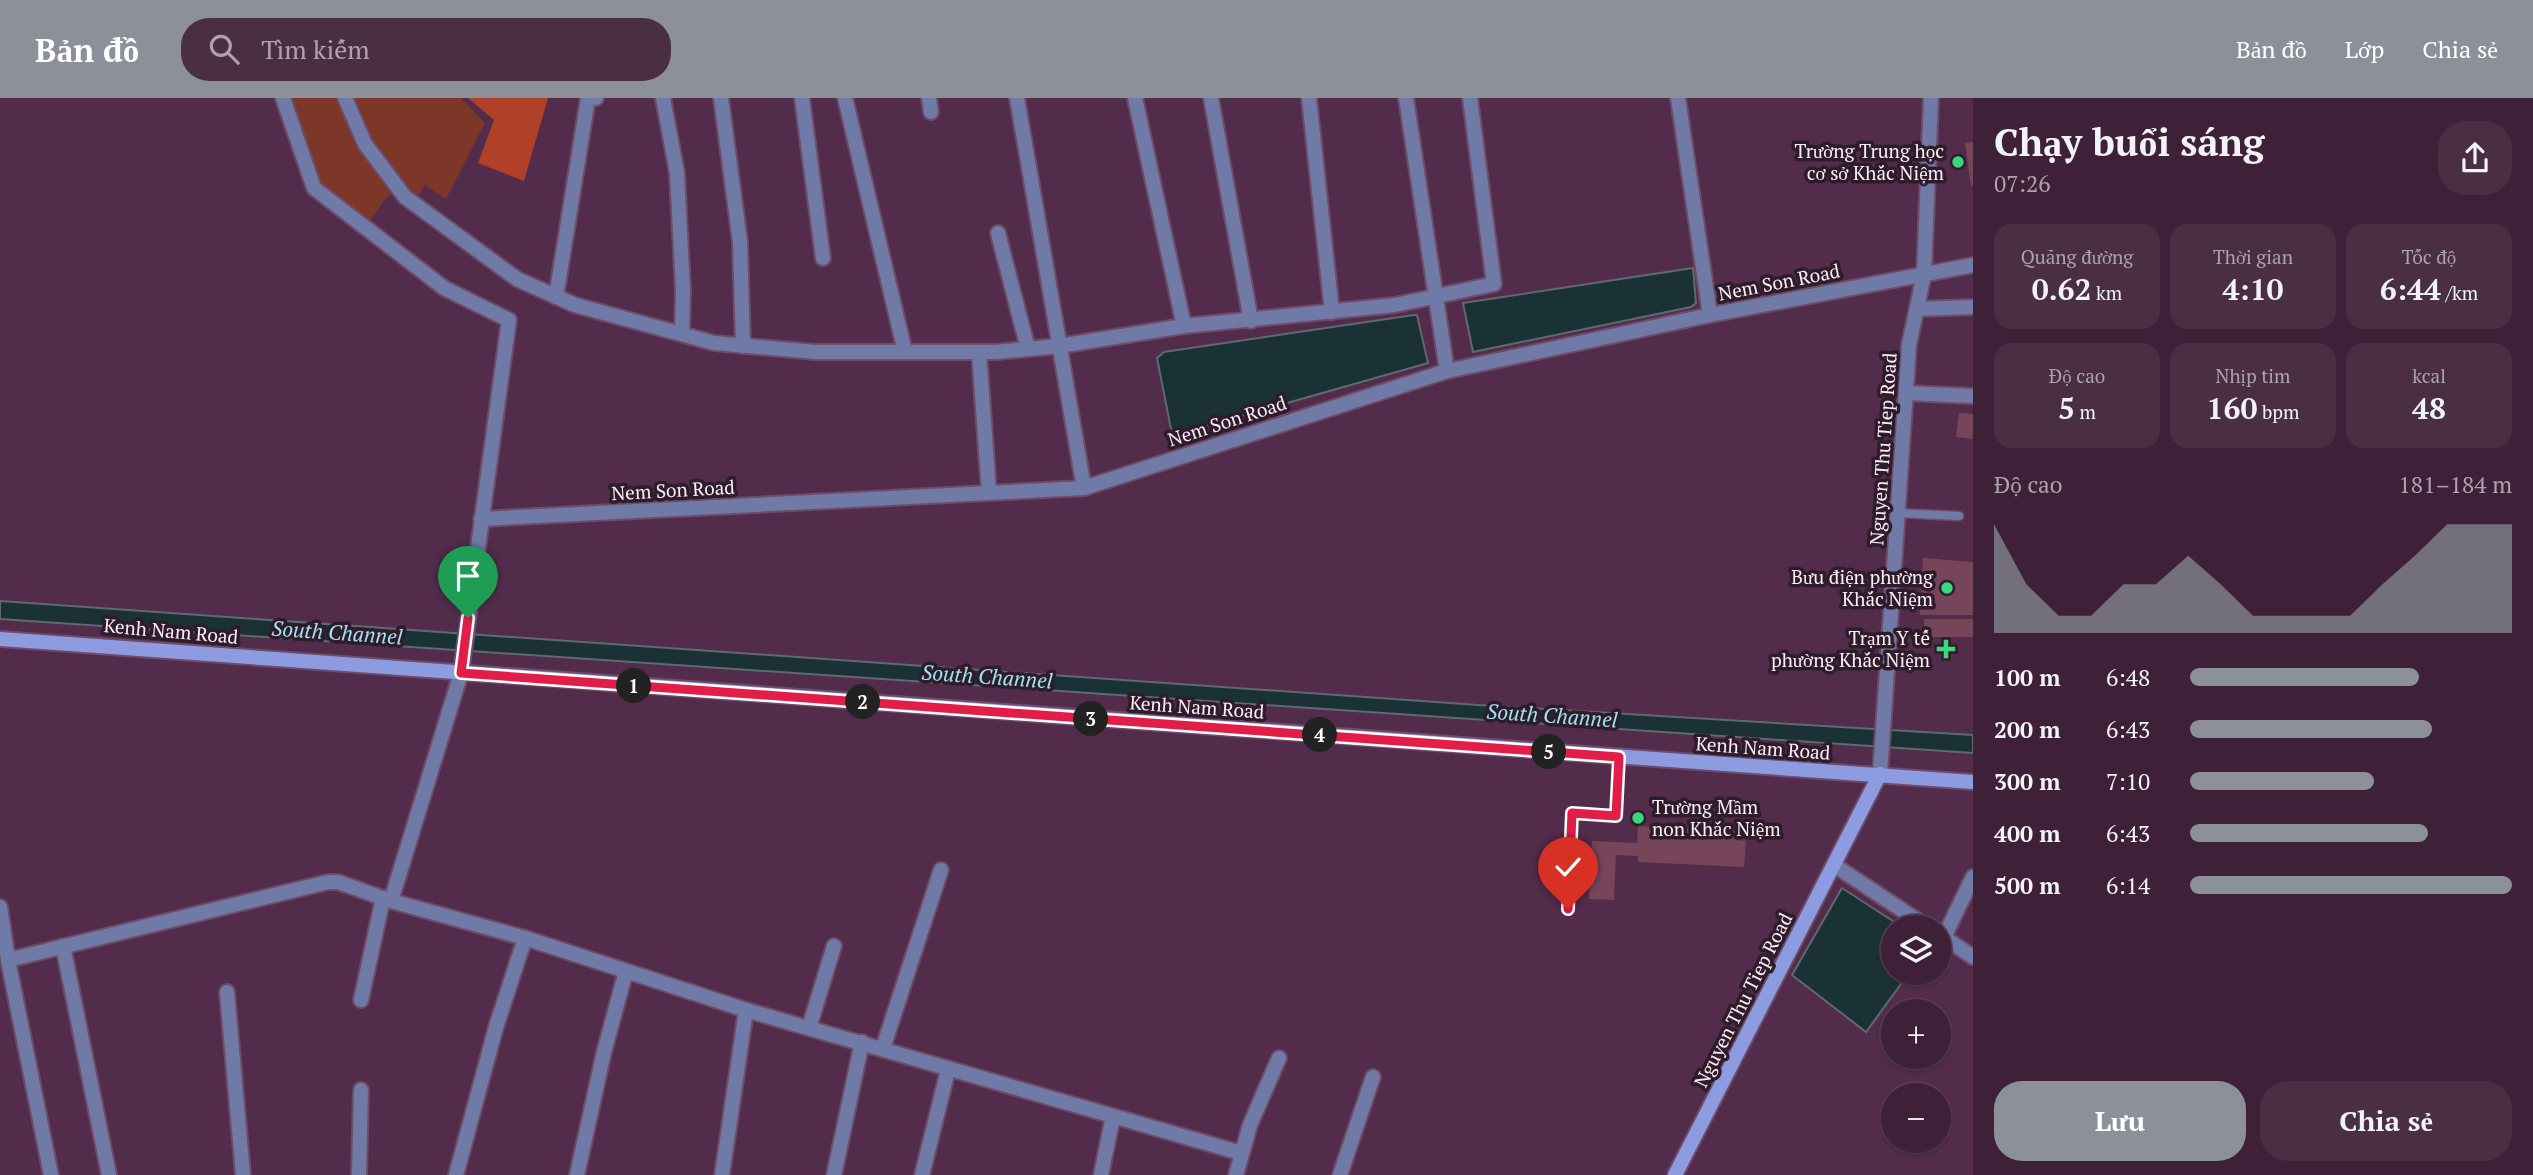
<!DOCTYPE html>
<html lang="vi">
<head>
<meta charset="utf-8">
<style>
  :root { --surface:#3e2139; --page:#492e44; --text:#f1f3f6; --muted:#ada3ae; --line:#573e53; --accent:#8c9099 }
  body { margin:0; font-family:"PT Serif",serif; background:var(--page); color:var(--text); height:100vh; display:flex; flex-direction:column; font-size:26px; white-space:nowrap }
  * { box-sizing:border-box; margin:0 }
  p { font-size:23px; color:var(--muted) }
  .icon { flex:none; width:38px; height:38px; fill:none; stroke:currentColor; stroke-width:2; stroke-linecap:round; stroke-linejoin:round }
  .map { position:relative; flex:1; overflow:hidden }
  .sheet { display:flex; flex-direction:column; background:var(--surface); width:560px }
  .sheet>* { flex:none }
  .tools { position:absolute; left:1881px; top:817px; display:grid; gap:14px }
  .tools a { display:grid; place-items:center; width:70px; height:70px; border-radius:50%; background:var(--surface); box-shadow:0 2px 5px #0004,0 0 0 2px var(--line); font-size:35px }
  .pin { position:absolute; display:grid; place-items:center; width:60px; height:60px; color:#fff; margin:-72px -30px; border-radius:50% 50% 50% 0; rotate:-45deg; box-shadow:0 0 7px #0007 }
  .pin .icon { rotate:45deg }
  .km { position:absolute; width:35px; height:35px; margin:-18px; border-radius:50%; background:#222; color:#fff; font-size:19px; line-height:35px; text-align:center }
  .round { display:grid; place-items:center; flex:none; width:74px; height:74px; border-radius:28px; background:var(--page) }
  .overview { display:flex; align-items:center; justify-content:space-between; height:119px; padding:0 21px }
  h1 { font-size:38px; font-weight:600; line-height:52px }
  .metrics { display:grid; grid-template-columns:repeat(3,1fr); gap:10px; height:119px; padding:7px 21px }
  .metrics div { display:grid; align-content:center; border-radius:18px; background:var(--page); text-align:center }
  .metrics b { font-size:30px; font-weight:600 }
  .metrics small { font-size:19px; font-weight:400 }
  .metrics p { font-size:19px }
  .chart { height:196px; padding:14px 21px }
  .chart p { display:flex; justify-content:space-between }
  .chart svg { width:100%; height:126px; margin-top:7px; fill:var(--accent); opacity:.7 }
  .button { display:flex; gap:14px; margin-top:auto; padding:14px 21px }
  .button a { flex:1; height:80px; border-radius:28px; background:var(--accent); color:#fff; font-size:28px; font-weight:600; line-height:80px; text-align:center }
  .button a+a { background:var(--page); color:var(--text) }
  ul { padding:0 21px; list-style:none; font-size:23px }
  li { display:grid; grid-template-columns:112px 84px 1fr; align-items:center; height:52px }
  li i { height:18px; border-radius:9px; background:var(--accent) }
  header { display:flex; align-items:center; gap:42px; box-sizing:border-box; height:98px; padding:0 35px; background:var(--accent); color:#fff }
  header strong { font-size:33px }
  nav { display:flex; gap:38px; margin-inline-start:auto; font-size:24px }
  .search { width:490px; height:63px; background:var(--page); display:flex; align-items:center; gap:18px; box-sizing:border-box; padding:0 24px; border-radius:28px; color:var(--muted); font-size:26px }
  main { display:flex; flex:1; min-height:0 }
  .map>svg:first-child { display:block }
  .green { fill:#7c3728 }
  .forest { fill:#b04028 }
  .water { fill:#1a3136; stroke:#5e6970; stroke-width:2 }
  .building { fill:#77455a }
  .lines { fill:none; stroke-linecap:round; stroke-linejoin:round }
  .service-casing { stroke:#6e4b68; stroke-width:11 }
  .minor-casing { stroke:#6e4b68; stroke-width:18 }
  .tertiary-casing { stroke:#6e4b68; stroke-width:18 }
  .secondary-casing { stroke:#6e4b68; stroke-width:18 }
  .service { stroke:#707aa6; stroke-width:8 }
  .minor { stroke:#707aa6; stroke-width:14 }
  .tertiary { stroke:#707aa6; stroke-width:14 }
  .secondary { stroke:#8d9ce1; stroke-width:14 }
  .route-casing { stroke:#fff; stroke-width:14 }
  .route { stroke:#e11d48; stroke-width:9 }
  .poi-dot { fill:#39d87f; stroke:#2e1c2b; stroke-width:2.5 }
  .labels { text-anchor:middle; stroke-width:7; stroke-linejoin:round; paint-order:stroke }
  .poi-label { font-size:19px; fill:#fcedf9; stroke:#2e1c2b; text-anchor:end }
  .street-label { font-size:19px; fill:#fcedf9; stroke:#2e1c2b }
  .water-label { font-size:21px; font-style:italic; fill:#9ee3f3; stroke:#2e1c2b }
</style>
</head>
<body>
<header>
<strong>Bản đồ</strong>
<div class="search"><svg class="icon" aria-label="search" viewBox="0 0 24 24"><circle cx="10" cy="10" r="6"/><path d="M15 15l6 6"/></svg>Tìm kiếm</div>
<nav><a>Bản đồ</a><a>Lớp</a><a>Chia sẻ</a></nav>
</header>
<main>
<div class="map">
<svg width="1973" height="1077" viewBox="0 0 1973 1077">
  <rect width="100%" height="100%" fill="#532c4c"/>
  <path class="green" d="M292 0H461L485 25 446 101 425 87 418 99 405 87 386 100 369 124 320 87Z"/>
  <path class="forest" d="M468 0H548L524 83 478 65 494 22Z"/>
  <g class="water">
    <path d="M1693 170 1696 205 1691 209 1473 254 1463 205Z"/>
    <path d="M1414 217H1417L1428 265 1178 336 1171 331 1157 260 1164 254Z"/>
    <path d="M0 503 1478 607 1973 637V655L0 521Z"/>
    <path d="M1842 790 1902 829 1894 830V875H1909L1866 934 1792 877Z"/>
  </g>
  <g class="building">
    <path d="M1973 44V87L1971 88 1965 45Z"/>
    <path d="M1959 315 1973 316V341L1956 339Z"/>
    <path d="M1923 460 1973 464V517H1920Z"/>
    <rect x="1924" y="521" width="49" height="18"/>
    <path d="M1638 728 1737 733 1736 742 1746 743 1744 769 1638 764V758L1616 757 1614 802 1589 801 1592 743 1637 745Z"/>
  </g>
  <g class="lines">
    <g class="service-casing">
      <g id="service">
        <path d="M1898 415 1959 418"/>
        <path d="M1568 811 1572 715 1616 718 1619 659"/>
      </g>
    </g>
    <g class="minor-casing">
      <g id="minor">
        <path d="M283 0 314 90 444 190 509 222 461 575 391 803"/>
        <path d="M663 0 677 75 683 193 682 236"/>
        <path d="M721 0 740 144 743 248"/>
        <path d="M802 0 823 160"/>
        <path d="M845 0 905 254"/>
        <path d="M929 0 931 14"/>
        <path d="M1017 0 1084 390"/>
        <path d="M1135 0 1184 228"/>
        <path d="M1211 0 1251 223"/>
        <path d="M1309 0 1332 214"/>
        <path d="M1406 0 1447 273"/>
        <path d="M1470 0 1494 186"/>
        <path d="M1678 0 1710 217"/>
        <path d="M998 135 1028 251"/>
        <path d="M556 199 588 0H596"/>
        <path d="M979 254 989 395"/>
        <path d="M1906 295 1973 298"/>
        <path d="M0 809 8 862 328 784H338L391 803 525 840 746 912 1241 1055"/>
        <path d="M1944 839 1973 779"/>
        <path d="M63 848 109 1077"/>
        <path d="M227 894 243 1077"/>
        <path d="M361 902 383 800"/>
        <path d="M809 930 834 848"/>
        <path d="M883 950 941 772"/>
        <path d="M359 1077 361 992"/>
        <path d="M456 1077 496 929 525 840"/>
        <path d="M577 1077 604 954 626 873"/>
        <path d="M722 1077 746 912"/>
        <path d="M834 1077 862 944"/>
        <path d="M922 1077 948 972"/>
        <path d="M1101 1077 1113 1018"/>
        <path d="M1236 1077 1250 1027 1279 960"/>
        <path d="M1340 1077 1373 979"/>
      </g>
    </g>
    <g class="tertiary-casing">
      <g id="tertiary">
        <path d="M345 0 365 46 405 99 517 181 575 207 714 245 815 254H996L1059 248 1184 228 1395 207 1494 186"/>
        <path d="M1917 211 1973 209"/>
        <path d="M481 421 1084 390 1447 273 1710 217 1973 167"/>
        <path d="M1880 676 1909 247 1924 176 1931 0"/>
        <path d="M1834 767 1929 830"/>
        <path d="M1939 836 1973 859"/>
        <path d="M8 862 51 1077"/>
      </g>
    </g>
    <g class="secondary-casing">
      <g id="secondary">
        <path d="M0 541 1973 684"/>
        <path d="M1675 1077 1880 676"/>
      </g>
    </g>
    <use href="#service" class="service"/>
    <use href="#minor" class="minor"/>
    <use href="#tertiary" class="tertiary"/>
    <use href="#secondary" class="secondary"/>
  </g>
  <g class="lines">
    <g class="route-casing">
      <path id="route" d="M468 520 461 575 1619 659 1616 718 1572 715 1568 811"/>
    </g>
    <use href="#route" class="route"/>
  </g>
  <g class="poi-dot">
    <circle cx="1958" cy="64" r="7"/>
    <circle cx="1947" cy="490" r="7"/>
    <path d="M1942.5 540.5h7v7h7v7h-7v7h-7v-7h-7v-7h7z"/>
    <circle cx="1638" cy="720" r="7"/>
  </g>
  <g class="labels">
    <g class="poi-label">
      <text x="1944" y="60">Trường Trung học<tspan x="1944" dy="22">cơ sở Khắc Niệm</tspan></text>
      <text x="1933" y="486">Bưu điện phường<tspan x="1933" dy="22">Khắc Niệm</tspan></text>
      <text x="1930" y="547">Trạm Y tế<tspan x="1930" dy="22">phường Khắc Niệm</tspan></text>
      <text x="1652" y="716" text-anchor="start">Trường Mầm<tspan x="1652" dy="22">non Khắc Niệm</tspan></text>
    </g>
    <g class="street-label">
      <text transform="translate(1779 184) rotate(-11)" y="7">Nem Son Road</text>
      <text transform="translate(1227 323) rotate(-18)" y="7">Nem Son Road</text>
      <text transform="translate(1883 351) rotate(-86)" y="7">Nguyen Thu Tiep Road</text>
      <text transform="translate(673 392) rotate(-3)" y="7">Nem Son Road</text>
      <text transform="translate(171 533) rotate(5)" y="7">Kenh Nam Road</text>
      <text transform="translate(1197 609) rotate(4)" y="7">Kenh Nam Road</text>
      <text transform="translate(1763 650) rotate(4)" y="7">Kenh Nam Road</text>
      <text transform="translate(1743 902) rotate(-63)" y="7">Nguyen Thu Tiep Road</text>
    </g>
    <g class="water-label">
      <text transform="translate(337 535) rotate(4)" y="7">South Channel</text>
      <text transform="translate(987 579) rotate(4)" y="7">South Channel</text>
      <text transform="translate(1552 618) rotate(4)" y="7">South Channel</text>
    </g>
  </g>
</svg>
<div class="tools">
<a><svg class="icon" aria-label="layers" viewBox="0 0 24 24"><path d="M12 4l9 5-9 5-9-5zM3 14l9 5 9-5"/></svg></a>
<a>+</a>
<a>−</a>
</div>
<div class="pin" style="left:468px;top:520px;background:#1e9e55"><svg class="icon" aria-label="arrive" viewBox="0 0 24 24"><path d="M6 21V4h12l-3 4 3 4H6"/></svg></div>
<div class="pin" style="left:1568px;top:811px;background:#d93025"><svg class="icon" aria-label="check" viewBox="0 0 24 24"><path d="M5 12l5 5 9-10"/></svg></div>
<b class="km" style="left:634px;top:588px">1</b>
<b class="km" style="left:863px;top:604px">2</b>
<b class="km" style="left:1091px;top:621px">3</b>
<b class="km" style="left:1320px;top:637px">4</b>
<b class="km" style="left:1549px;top:654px">5</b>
</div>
<section class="sheet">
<div class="overview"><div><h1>Chạy buổi sáng</h1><p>07:26</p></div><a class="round"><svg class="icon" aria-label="share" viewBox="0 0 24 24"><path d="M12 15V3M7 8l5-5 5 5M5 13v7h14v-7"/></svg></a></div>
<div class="metrics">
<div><p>Quãng đường</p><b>0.62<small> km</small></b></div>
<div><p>Thời gian</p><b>4:10</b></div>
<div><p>Tốc độ</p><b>6:44<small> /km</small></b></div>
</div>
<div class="metrics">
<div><p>Độ cao</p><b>5<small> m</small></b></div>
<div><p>Nhịp tim</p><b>160<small> bpm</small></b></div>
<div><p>kcal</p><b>48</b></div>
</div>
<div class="chart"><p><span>Độ cao</span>181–184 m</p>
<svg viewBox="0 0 160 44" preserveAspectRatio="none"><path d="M0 44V6L10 27L20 38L30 38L40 27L50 27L60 17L70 27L80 38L90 38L100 38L110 38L120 27L130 17L140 6L150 6L160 6V44z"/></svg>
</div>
<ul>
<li><b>100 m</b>6:48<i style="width:71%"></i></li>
<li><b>200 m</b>6:43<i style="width:75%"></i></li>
<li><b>300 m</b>7:10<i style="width:57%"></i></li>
<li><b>400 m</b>6:43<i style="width:74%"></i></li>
<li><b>500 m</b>6:14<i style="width:100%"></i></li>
</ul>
<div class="button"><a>Lưu</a><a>Chia sẻ</a></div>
</section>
</main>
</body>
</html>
